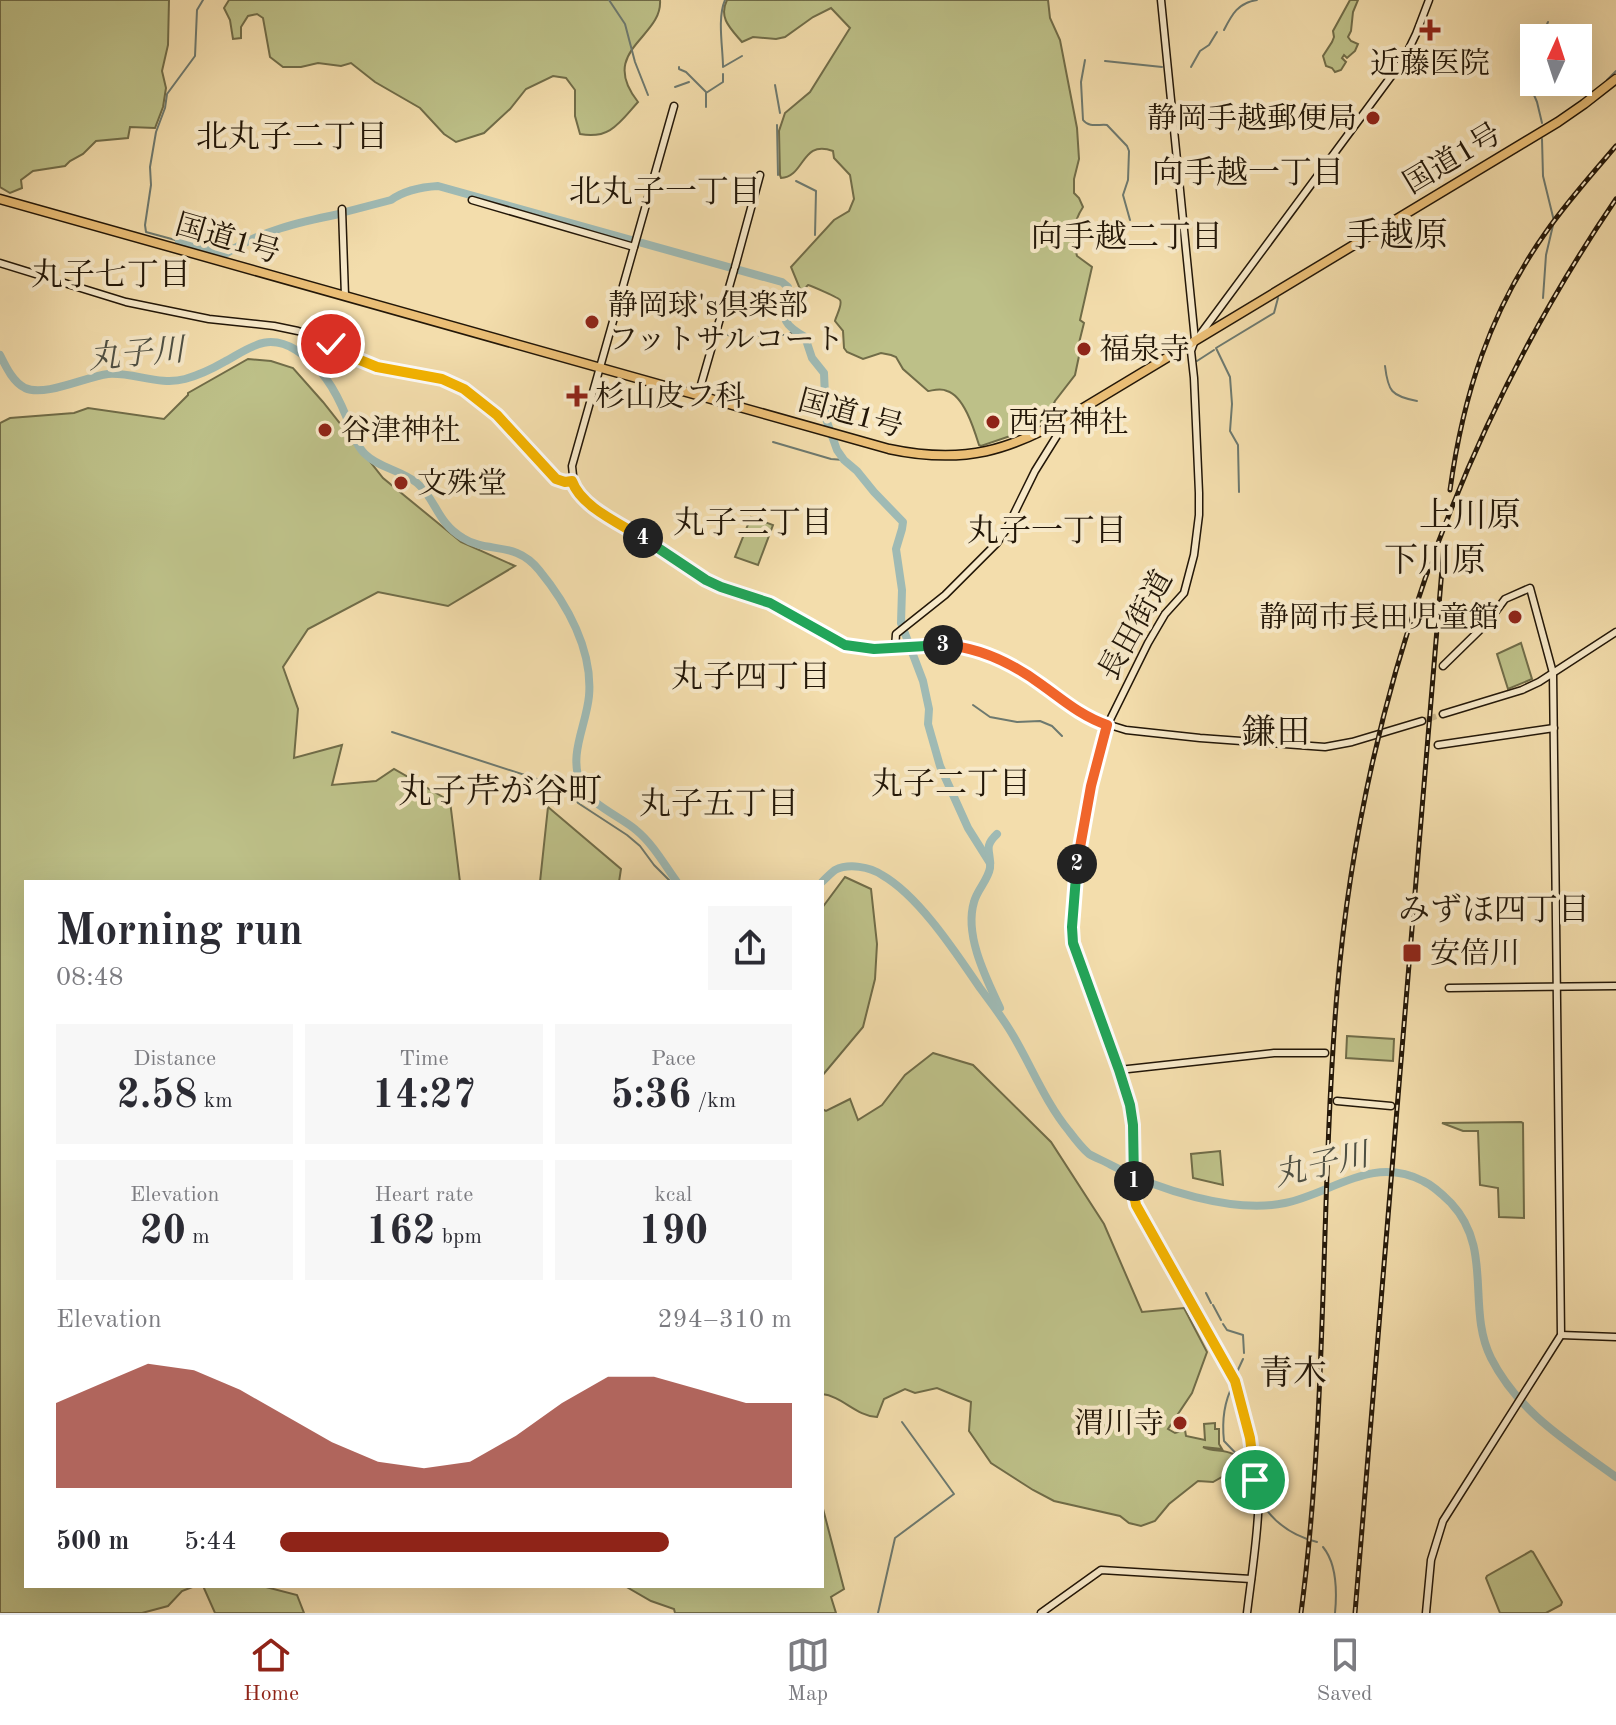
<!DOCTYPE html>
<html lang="en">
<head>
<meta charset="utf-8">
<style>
  :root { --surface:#fff; --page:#f7f7f7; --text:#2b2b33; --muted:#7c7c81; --line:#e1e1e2; --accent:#8f2418 }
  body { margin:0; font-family:"Old Standard TT","Noto Serif JP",serif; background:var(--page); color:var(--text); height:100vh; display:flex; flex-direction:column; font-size:30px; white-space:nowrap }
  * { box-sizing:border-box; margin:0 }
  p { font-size:26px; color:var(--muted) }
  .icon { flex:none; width:44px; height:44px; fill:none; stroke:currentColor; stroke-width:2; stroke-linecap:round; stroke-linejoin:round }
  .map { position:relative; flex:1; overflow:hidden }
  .details { position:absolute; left:24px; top:880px; width:800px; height:708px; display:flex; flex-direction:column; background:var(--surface); border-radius:0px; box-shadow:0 8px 32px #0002 }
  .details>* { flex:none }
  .needle { width:52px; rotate:3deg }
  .controls { position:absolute; left:1520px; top:24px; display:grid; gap:16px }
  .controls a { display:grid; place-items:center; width:72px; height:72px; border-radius:0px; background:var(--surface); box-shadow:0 8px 32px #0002; font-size:40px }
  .pin { position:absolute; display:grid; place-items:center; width:68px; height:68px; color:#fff; margin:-34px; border:4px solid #fff; border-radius:50%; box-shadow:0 2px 8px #0007 }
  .km { position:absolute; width:40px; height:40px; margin:-20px; border-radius:50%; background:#222; color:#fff; font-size:22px; line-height:40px; text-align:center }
  .round { display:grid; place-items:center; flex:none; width:84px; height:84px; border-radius:0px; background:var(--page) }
  .head { display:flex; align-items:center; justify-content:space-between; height:136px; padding:0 32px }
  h1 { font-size:44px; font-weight:700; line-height:60px }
  .metrics { display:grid; grid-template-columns:repeat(3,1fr); gap:12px; height:136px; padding:8px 32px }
  .metrics div { display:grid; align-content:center; border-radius:0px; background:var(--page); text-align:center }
  .metrics b { font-size:40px; font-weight:700 }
  .metrics small { font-size:22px; font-weight:400 }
  .metrics p { font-size:22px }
  .chart { height:224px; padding:16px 32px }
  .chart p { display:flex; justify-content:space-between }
  .chart svg { width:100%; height:144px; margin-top:8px; fill:var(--accent); opacity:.7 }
  ul { padding:0 32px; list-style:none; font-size:26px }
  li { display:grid; grid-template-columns:128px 96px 1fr; align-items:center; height:60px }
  li i { height:20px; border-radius:10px; background:var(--accent) }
  .menu { display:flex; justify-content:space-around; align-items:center; height:112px; border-top:2px solid var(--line); background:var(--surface); font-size:22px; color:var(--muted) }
  .menu a { display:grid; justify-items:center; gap:4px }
  .menu .current { color:var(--accent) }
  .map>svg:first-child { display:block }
  .green { fill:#bdc088; stroke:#706c48; stroke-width:2 }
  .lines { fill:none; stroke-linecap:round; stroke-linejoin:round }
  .stream { stroke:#6d796f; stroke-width:2 }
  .river { stroke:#9fbab4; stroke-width:8 }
  .secondary-tunnel { stroke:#c9b58b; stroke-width:6; stroke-dasharray:6 3; stroke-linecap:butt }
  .secondary-casing { stroke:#231708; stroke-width:9 }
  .highway-casing { stroke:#231708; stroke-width:11 }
  .secondary { stroke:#f7e9c9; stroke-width:6 }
  .highway { stroke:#eabe76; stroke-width:8 }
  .rail-casing { stroke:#231708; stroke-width:5 }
  .rail { stroke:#f7e9c9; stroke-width:2; stroke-dasharray:6; stroke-linecap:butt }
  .split-1-casing { stroke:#fff; stroke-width:16 }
  .split-2-casing { stroke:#fff; stroke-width:16 }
  .split-3-casing { stroke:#fff; stroke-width:16 }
  .split-4-casing { stroke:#fff; stroke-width:16 }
  .split-5-casing { stroke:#fff; stroke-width:16 }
  .split-1 { stroke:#f5b400; stroke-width:10 }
  .split-2 { stroke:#22a559; stroke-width:10 }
  .split-3 { stroke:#f0652b; stroke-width:10 }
  .split-4 { stroke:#22a559; stroke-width:10 }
  .split-5 { stroke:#f5b400; stroke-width:10 }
  .poi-dot { fill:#8f2418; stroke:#f7e9c9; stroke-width:3 }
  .labels { text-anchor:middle; stroke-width:8; stroke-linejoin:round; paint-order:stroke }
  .poi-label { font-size:30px; fill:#231708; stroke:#f7e9c9; text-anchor:start }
  .street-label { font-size:30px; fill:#231708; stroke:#f7e9c9 }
  .neighbourhood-label { font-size:32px; fill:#231708; stroke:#f7e9c9 }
  .water-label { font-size:32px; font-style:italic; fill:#4e5044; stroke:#f7e9c9 }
  .quarter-label { font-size:34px; fill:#231708; stroke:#f7e9c9 }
</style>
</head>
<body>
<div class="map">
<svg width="1616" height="1613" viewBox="0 0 1616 1613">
  <rect width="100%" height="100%" fill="#f3ddac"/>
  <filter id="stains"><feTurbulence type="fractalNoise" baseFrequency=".0025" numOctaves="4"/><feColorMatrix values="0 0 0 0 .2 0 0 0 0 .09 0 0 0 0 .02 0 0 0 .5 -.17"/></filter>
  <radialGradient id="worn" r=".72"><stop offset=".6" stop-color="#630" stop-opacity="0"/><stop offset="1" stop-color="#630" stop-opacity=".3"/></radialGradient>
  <g class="green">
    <path d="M0 0H169L168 45 162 71 166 88 163 107 155 128 130 127 128 138 96 141 83 154 70 161 65 166 33 171 21 180 22 188 10 193 0 187Z"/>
    <path d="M229 0H660C663 38 597 50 638 102 620 122 610 140 580 134L575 116V90L566 78 553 76 526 89 510 109 484 133 456 142 444 134 420 108 375 82 351 63 341 66 318 63 301 67H283L270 57 263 18 257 14 248 16 241 27V38L233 39 230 20 224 8Z"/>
    <path d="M727 0H1048L1050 18 1060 40 1077 128 1079 159 1074 179V193L1079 198 1083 207C1072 224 1072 237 1077 256L1092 267 1080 320 1084 323 1077 351 1079 356 1075 375 1055 401 1047 418 1019 433 981 446 979 445C974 429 964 396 947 391 941 388 935 390 928 391L903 369 896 357 891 355 881 353 863 359 847 352 844 348 843 331 835 321C836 316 843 304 840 300 839 298 812 286 808 285L803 290 800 289 791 267 834 220 849 211 854 199 850 175 834 158 833 151C801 139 805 177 781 178L780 175 779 131 785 113 810 92 850 28 831 8 813 17 785 37 776 39 753 37 742 42C731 29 718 18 727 0Z"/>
    <path d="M1350 0H1358L1353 12 1351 31 1348 37 1351 41 1358 44 1355 51 1347 58 1344 55 1342 58 1346 62 1341 70 1335 72 1332 68 1326 66 1323 56 1332 42 1334 37 1333 31Z"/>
    <path d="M248 359 271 361 293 368 323 402 383 478 461 542 515 566 448 606 378 592 308 629 283 667 298 709 294 758 342 745 332 785 376 781 394 769 450 801 460 882H26V1586H195L182 1591 168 1606 142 1613H0V423L10 418 74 413 88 408 164 419 188 395V393Z"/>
    <path d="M751 517 773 525 758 565 735 557Z"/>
    <path d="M1521 643 1532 679 1508 689 1497 654Z"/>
    <path d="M548 807 621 869 619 882H540Z"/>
    <path d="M845 877 871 889 877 944 875 979 863 1027 822 1076V908Z"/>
    <path d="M1347 1036 1394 1039 1393 1061 1346 1058Z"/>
    <path d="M933 1053 973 1065 1051 1142 1104 1224 1142 1312 1184 1308 1207 1352 1192 1393 1168 1429 1175 1433 1185 1430 1186 1436 1205 1440 1204 1424 1215 1423V1429H1219V1444L1222 1449 1203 1447C1213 1452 1223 1449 1233 1454L1234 1470 1213 1482 1198 1481 1169 1504 1155 1521 1141 1526 1129 1523 1120 1516 1054 1501 1033 1490 991 1463 969 1431 971 1402 937 1388 915 1393 905 1389 884 1399 877 1417C856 1416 842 1396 822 1394V1109L826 1111 850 1099 858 1120 882 1105 905 1075Z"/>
    <path d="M1521 1122 1523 1123 1524 1218 1499 1217 1498 1188 1480 1185 1478 1131H1463L1442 1123Z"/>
    <path d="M1220 1151 1223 1185 1193 1178 1191 1154Z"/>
    <path d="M822 1505 844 1589 831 1597 836 1613H675L674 1609 651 1601 625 1586H822Z"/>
    <path d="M1531 1551 1533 1552 1562 1602 1561 1605 1546 1613H1500L1486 1578 1487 1576Z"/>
    <path d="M203 1586H262L297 1595 304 1613H215Z"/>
  </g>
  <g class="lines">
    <g class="stream">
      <path d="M609 0 625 24 635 62 648 95"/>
      <path d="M725 0C717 18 723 48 723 67L742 56"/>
      <path d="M1224 30C1232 14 1238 3 1257 0"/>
      <path d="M1541 38 1548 22"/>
      <path d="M1534 57 1531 88 1537 102 1542 123"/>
      <path d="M1085 60 1081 82 1083 120C1089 128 1099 124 1107 125L1127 146 1129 151 1128 180 1123 195 1130 220"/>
      <path d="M1105 61 1162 67"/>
      <path d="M679 67V69L686 72 706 92"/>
      <path d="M1191 67 1200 51 1209 45 1217 32"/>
      <path d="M1607 80 1616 71"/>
      <path d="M775 85 780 113"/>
      <path d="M675 87 689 82"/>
      <path d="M706 107V93L723 82V74"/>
      <path d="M777 125 778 175"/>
      <path d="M1542 139 1543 176 1554 221 1546 255 1543 298"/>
      <path d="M796 181 816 191 815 235"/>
      <path d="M179 241 146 232 145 225 151 185 150 167 156 132 165 108 167 94 195 56 197 10 203 0"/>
      <path d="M719 333C729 335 741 339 751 338 757 337 763 333 770 333 782 334 782 338 795 331"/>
      <path d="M1197 361 1214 350"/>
      <path d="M1385 366C1388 391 1391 396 1417 401"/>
      <path d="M773 442 831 459 844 460"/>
      <path d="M1239 492 1238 445 1230 431 1232 404 1230 377 1216 348 1274 313 1278 298"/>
      <path d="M973 705 990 717 1017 722 1040 721 1052 726 1062 736"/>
      <path d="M392 732 568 789 578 803 627 835 640 846 654 865 671 882"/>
      <path d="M1206 1293 1211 1303"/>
      <path d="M1213 1305 1221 1320"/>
      <path d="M1223 1324 1227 1330 1243 1335 1244 1353"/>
      <path d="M1237 1372 1243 1359"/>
      <path d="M1233 1385C1224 1402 1222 1423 1224 1441L1246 1464 1251 1479"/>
      <path d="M1261 1502C1274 1523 1293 1536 1317 1542"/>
      <path d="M1323 1547C1337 1564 1337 1592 1335 1613"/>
      <path d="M878 1613 895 1538 954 1494 902 1422"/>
    </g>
    <g class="river">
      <path d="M345 212 391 200C405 190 421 187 438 186L782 282 788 287C790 314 772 318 805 337L812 358 824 373 826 419 837 450 844 460 857 471 874 492 903 522 902 529 896 549 902 590 901 623 923 681 929 709 928 724 940 766 968 828 990 863"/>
      <path d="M179 241 227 253C260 231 300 222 339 214"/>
      <path d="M0 355C6 367 13 382 25 388 45 397 85 377 108 374 133 372 160 386 185 379 199 375 212 369 224 362 250 348 267 332 296 350 321 366 335 389 346 416 351 429 355 444 365 454 379 468 401 470 417 483 436 499 437 523 463 538 488 554 515 540 539 570 567 604 593 650 589 696 586 727 568 754 581 785 589 804 621 817 636 830 653 844 664 864 677 882"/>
      <path d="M997 834C982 848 992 852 990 868 988 880 977 890 974 902 964 935 986 978 1000 1008"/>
      <path d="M822 882C826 878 831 873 835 870 849 863 870 867 882 875 919 896 956 953 980 988 991 1003 1002 1017 1011 1032 1031 1065 1045 1102 1069 1131 1075 1139 1082 1148 1089 1154 1096 1158 1104 1161 1111 1165 1156 1189 1233 1214 1285 1203 1333 1193 1371 1155 1423 1181 1434 1186 1443 1195 1451 1203 1494 1249 1466 1308 1491 1358 1519 1413 1568 1442 1616 1477"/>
    </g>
    <path class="secondary-tunnel" d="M1422 721 1443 714"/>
    <g class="secondary-casing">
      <g id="secondary">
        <path d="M1161 0 1195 340 1191 351 1194 378 1199 493V515L1194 555 1184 593 1165 614 1148 643 1104 732 1077 855 1072 937 1074 950 1119 1070 1130 1105 1133 1125 1134 1195 1136 1205 1233 1376C1247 1409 1260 1479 1258 1515 1256 1548 1251 1580 1247 1613"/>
        <path d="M674 106 572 466 574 485 587 502 713 584 770 603 845 645 866 649 895 648 896 634 945 595 997 543 1007 528 1035 471 1063 426 1070 418"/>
        <path d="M472 200 634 247"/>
        <path d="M342 209 345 296"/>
        <path d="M0 263 126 302 209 319 274 326 298 331 322 339 355 358 377 367 442 379 464 389 497 415 556 479 565 482 572 481"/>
        <path d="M735 267 760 175"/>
        <path d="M1199 336 1404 59 1416 34 1429 0"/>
        <path d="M698 395 734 270"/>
        <path d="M895 648 946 645 979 651 1014 666 1085 716 1100 722 1126 730 1200 738 1325 747 1352 742 1422 721"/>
        <path d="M1443 714 1522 690 1539 682 1616 632"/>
        <path d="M1438 745 1554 728"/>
        <path d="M1449 988 1616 986"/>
        <path d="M1119 1070 1274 1053H1325"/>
        <path d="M1337 1101 1391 1106"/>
        <path d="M1561 1335 1616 1337"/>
        <path d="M1041 1613 1101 1570 1251 1579"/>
        <path d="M1426 1613 1431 1560 1443 1521 1561 1335 1553 673 1530 588 1505 599 1487 623 1443 666"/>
      </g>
    </g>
    <g class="highway-casing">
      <path id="highway" d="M0 199 889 449C964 465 1010 451 1075 413L1558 122 1584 104 1616 79"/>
    </g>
    <use href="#secondary" class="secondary"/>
    <use href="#highway" class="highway"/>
    <g class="rail-casing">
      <g id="rail">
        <path d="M1450 490C1463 395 1490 311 1546 232 1567 202 1592 174 1616 146"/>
        <path d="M1301 1613C1328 1408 1320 1199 1337 993 1361 709 1456 434 1616 199"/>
        <path d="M1355 1613 1444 545"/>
      </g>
    </g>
    <use href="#rail" class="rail"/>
  </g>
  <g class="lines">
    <g class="split-1-casing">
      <path id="split-1" d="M1134 1181V1195L1136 1205 1235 1381 1250 1438 1255 1480"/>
    </g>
    <g class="split-2-casing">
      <path id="split-2" d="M1077 864 1072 927 1073 943 1119 1070 1130 1105 1133 1125 1134 1181"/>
    </g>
    <g class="split-3-casing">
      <path id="split-3" d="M943 645C980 647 1012 663 1042 685 1063 700 1081 716 1107 725L1091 786 1077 864"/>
    </g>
    <g class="split-4-casing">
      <path id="split-4" d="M643 538 706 580 721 587 770 603 845 645 874 649 943 645"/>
    </g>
    <g class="split-5-casing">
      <path id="split-5" d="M331 344 355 358 377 367 442 379 464 389 497 415 556 479 565 482 572 481C581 507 621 524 643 538"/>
    </g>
    <use href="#split-1" class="split-1"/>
    <use href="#split-2" class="split-2"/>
    <use href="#split-3" class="split-3"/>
    <use href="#split-4" class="split-4"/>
    <use href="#split-5" class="split-5"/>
  </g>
  <g class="poi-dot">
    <path d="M1426 18h8v8h8v8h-8v8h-8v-8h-8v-8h8z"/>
    <circle cx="1373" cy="118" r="8"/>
    <circle cx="592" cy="322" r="8"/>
    <circle cx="1084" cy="349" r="8"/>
    <path d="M573 384h8v8h8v8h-8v8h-8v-8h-8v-8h8z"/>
    <circle cx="993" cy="422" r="8"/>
    <circle cx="325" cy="430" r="8"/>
    <circle cx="401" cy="483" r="8"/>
    <circle cx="1515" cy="617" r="8"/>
    <rect x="1402" y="943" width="20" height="20" rx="4"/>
    <circle cx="1180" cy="1423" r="8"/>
  </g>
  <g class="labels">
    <g class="poi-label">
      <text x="1430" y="73" text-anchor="middle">近藤医院</text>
      <text x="1357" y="128" text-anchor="end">静岡手越郵便局</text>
      <text x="608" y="315">静岡球's倶楽部<tspan x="608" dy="34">フットサルコート</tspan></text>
      <text x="1100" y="359">福泉寺</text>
      <text x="595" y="406">杉山皮フ科</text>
      <text x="1009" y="432">西宮神社</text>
      <text x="341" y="440">谷津神社</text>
      <text x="417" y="493">文殊堂</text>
      <text x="1499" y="627" text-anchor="end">静岡市長田児童館</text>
      <text x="1430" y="963">安倍川</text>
      <text x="1164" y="1433" text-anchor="end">渭川寺</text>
    </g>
    <g class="street-label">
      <text transform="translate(1452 158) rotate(-31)" y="10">国道1号</text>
      <text transform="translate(228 238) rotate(16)" y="10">国道1号</text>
      <text transform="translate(851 413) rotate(15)" y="10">国道1号</text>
      <text transform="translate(1135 625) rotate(-61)" y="10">長田街道</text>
    </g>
    <g class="neighbourhood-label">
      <text x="292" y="147">北丸子二丁目</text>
      <text x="1248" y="183">向手越一丁目</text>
      <text x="665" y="202">北丸子一丁目</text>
      <text x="1127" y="247">向手越二丁目</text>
      <text x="111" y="285">丸子七丁目</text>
      <text x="753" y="533">丸子三丁目</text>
      <text x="1047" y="541">丸子一丁目</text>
      <text x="751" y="687">丸子四丁目</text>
      <text x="951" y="794">丸子二丁目</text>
      <text x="719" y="814">丸子五丁目</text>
      <text x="1494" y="920">みずほ四丁目</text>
    </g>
    <g class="water-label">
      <text transform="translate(136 353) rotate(-5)" y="11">丸子川</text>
      <text transform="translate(1321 1164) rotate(-13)" y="11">丸子川</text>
    </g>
    <g class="quarter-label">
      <text x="1397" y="246">手越原</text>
      <text x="1470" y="526">上川原</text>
      <text x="1435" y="571">下川原</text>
      <text x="1276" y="743">鎌田</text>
      <text x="500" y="802">丸子芹が谷町</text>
      <text x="1293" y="1384">青木</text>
    </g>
  </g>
  <rect width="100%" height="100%" filter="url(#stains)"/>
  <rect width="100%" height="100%" fill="url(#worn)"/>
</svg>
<div class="controls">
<a><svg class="needle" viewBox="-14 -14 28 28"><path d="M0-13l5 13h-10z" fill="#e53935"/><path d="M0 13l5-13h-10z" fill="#7c7c81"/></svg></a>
</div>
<div class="pin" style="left:1255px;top:1480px;background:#1e9e55"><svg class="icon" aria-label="arrive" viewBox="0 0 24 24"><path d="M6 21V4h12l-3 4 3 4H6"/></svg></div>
<div class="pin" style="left:331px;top:344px;background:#d93025"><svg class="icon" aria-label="check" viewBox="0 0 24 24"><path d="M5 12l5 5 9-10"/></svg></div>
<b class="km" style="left:1134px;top:1181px">1</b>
<b class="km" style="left:1077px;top:864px">2</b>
<b class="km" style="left:943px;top:645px">3</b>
<b class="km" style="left:643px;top:538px">4</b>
<section class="details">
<div class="head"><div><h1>Morning run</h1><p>08:48</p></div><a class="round"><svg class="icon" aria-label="share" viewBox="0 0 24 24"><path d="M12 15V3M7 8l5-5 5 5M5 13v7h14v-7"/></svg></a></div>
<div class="metrics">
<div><p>Distance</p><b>2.58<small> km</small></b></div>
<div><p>Time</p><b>14:27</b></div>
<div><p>Pace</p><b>5:36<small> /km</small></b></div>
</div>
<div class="metrics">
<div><p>Elevation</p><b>20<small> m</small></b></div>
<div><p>Heart rate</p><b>162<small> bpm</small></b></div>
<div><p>kcal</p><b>190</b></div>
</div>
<div class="chart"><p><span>Elevation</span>294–310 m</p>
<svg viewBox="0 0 160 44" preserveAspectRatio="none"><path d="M0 44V18L10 12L20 6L30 8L40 14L50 22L60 30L70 36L80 38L90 36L100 28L110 18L120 10L130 10L140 14L150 18L160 18V44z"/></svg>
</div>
<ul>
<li><b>500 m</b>5:44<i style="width:76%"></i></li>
</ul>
</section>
</div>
<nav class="menu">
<a class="current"><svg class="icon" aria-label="home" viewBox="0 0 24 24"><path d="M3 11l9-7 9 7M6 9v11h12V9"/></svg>Home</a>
<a><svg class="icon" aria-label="map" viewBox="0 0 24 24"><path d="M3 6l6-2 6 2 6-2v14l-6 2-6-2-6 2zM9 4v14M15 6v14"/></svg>Map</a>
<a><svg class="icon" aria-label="saved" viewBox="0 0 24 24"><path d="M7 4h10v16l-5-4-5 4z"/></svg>Saved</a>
</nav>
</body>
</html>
